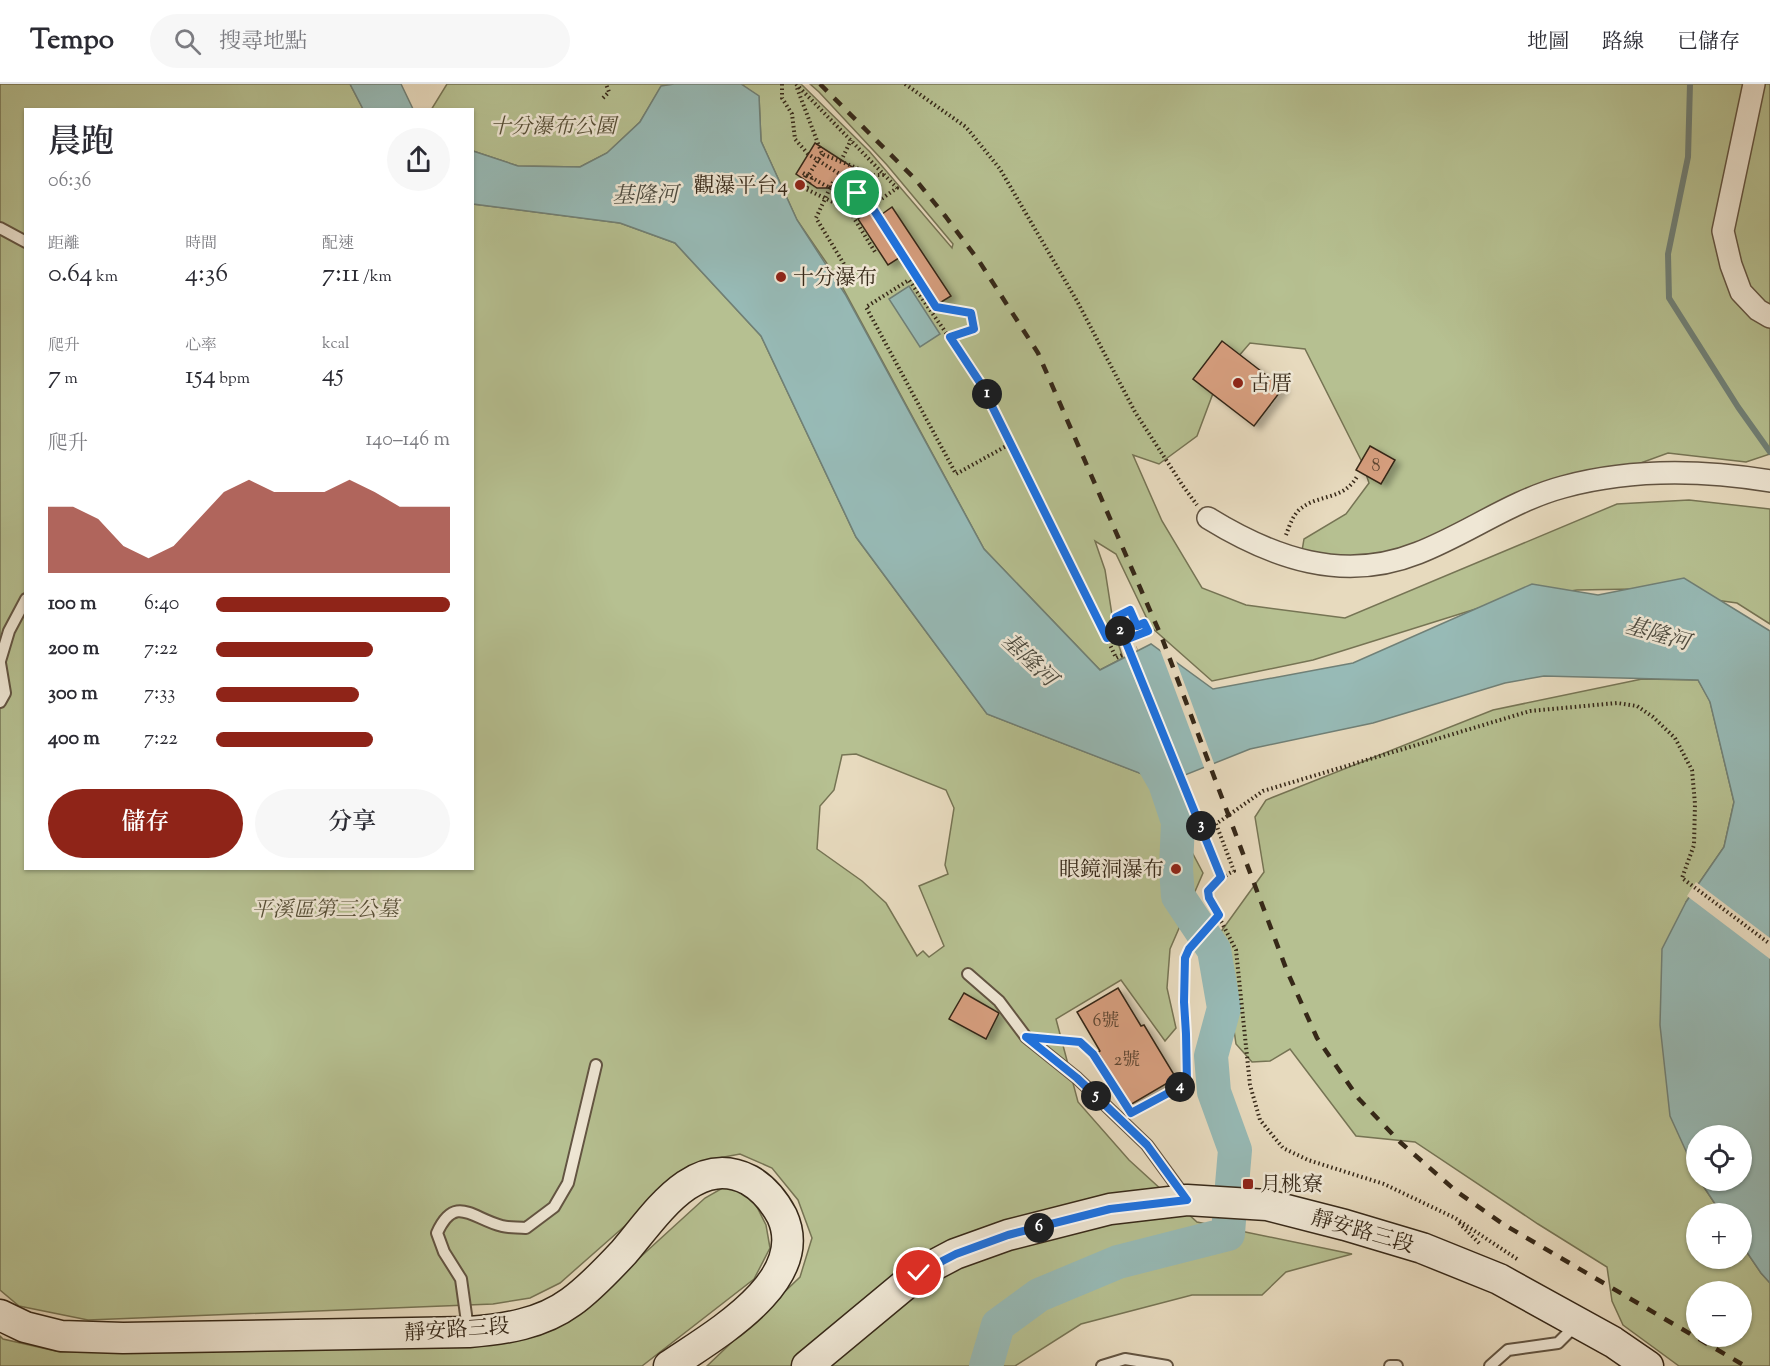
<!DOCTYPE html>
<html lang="zh-TW">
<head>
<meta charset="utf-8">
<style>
  :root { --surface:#fff; --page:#f7f7f7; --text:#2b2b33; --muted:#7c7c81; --line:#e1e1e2; --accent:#8f2418 }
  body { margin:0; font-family:"Sorts Mill Goudy","Noto Serif TC",serif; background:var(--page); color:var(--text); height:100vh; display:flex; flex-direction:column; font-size:22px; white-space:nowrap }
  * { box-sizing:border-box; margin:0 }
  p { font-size:20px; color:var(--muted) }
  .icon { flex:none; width:33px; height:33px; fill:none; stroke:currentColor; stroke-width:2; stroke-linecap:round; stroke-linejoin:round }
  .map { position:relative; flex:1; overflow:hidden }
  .sheet { position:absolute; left:24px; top:24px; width:450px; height:762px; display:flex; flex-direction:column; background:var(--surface); border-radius:0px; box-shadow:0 2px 4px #0004 }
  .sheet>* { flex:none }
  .buttons { position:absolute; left:1686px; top:1041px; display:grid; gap:12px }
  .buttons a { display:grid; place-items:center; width:66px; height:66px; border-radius:50%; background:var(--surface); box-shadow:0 2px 4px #0004; font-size:30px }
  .pin { position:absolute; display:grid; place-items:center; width:51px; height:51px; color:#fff; margin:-26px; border:3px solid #fff; border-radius:50%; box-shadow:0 2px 6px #0007 }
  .km { position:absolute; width:30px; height:30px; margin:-15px; border-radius:50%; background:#222; color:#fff; font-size:16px; line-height:30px; text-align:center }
  .round { display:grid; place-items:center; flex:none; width:63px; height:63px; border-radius:32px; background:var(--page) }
  .overview { display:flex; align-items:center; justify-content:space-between; height:102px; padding:0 24px }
  h1 { font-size:33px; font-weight:600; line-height:45px }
  .figures { display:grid; grid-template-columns:repeat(3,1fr); gap:9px; height:102px; padding:6px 24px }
  .figures div { display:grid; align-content:center }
  .figures b { font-size:26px; font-weight:600 }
  .figures small { font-size:16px; font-weight:400 }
  .figures p { font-size:16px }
  .chart { height:168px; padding:12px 24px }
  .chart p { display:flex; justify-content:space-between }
  .chart svg { width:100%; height:108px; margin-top:6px; fill:var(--accent); opacity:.7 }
  .action { display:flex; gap:12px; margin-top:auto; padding:12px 24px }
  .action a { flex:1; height:69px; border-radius:36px; background:var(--accent); color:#fff; font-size:24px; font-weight:600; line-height:69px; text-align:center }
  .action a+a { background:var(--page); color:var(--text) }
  ul { padding:0 24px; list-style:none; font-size:20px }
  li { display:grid; grid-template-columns:96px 72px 1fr; align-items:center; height:45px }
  li i { height:15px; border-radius:8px; background:var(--accent) }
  header { display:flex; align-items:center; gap:36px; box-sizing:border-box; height:84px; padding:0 30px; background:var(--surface); border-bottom:2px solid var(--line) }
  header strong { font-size:28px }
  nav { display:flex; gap:33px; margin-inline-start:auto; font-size:21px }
  .search { width:420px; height:54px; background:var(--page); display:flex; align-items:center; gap:15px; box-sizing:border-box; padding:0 21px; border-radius:33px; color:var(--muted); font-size:22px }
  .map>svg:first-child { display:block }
  .green { fill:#b6c091; stroke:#767454; stroke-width:1.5; fill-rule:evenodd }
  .water { fill:#97bab6; stroke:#708077; stroke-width:1.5 }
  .pier { fill:#e7dabe }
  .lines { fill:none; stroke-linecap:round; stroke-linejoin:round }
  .stream { stroke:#708077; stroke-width:6 }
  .river { stroke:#97bab6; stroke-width:34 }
  .building { fill:#d69e7e; stroke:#362818; stroke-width:1.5; filter:url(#shadow) }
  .lane-casing { stroke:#625442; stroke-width:14 }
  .street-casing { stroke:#625442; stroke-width:24 }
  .secondary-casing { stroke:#362818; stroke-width:33 }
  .path { stroke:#362818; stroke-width:4; stroke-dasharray:1.5 3; stroke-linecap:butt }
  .lane { stroke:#efe7d5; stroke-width:10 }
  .street { stroke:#efe7d5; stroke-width:21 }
  .secondary { stroke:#efe7d5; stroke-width:30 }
  .rail { stroke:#362818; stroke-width:4.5; stroke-dasharray:10 10; stroke-linecap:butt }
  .path-bridge { stroke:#362818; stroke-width:4; stroke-dasharray:1.5 3; stroke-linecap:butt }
  .route-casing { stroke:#fff; stroke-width:12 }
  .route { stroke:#1a73e8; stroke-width:8 }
  .poi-dot { fill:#8f2418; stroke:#efe7d5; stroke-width:2 }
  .labels { text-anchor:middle; stroke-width:5; stroke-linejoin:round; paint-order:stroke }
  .number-label { font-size:18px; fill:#5e4632 }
  .park-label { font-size:21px; font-style:italic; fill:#564e36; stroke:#efe7d5 }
  .poi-label { font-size:21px; fill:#362818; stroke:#efe7d5; text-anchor:start }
  .street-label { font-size:21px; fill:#362818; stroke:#efe7d5 }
  .water-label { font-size:22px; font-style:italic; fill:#4e4c40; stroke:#efe7d5 }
</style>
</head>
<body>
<header>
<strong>Tempo</strong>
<div class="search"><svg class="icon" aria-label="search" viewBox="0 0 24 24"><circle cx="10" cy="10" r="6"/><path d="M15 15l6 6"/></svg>搜尋地點</div>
<nav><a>地圖</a><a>路線</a><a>已儲存</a></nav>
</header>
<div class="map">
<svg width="1770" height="1282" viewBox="0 0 1770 1282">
  <defs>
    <filter id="shadow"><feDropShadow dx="6" dy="4" stdDeviation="3" flood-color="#0004"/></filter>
  </defs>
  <rect width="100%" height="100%" fill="#e7dabe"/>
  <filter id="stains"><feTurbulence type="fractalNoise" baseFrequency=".00333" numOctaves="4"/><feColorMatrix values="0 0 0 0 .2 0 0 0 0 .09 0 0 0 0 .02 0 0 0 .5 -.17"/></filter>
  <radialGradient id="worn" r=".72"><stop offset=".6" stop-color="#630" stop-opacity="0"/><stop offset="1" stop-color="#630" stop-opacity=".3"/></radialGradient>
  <g class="green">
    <path d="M0 0H350L363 25 26 26V784H472L473 120 620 139 675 159 761 252 856 453 987 630 1153 694 1203 789 1170 865 1167 904 1176 944 1165 957 1121 896 1056 935 1078 1018 1129 1076 1197 1138 1352 1170 1286 1188 1262 1211H1192L1081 1240 1015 1282H707L800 1193 812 1154 798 1116 772 1084 740 1070 708 1076 635 1133 560 1199 530 1214 493 1220 88 1236 19 1222 0 1206ZM856 670 946 706 954 724 945 781 948 790 919 802 944 862 929 873 923 867 917 872 886 819 862 797 817 765 820 722 834 706 842 671Z"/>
    <path d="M447 0H674L661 3 640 38 607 69 580 83 518 82 473 67 472 26H431Z"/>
    <path d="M741 0H801L870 68 952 164 953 160 887 81 819 8 810 0H1770V370L1746 378 1668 369 1572 404 1394 485 1346 493 1299 485 1304 455 1346 430 1369 399 1362 378 1305 265 1250 259 1218 296 1197 352 1159 380 1133 371 1162 437 1202 504 1246 521 1345 534 1617 420 1689 416 1770 425V540L1737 519 1635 505 1577 506 1498 518 1313 576 1212 597 1151 543 1116 470 1095 457 1105 486 1115 550 1123 574 1100 586 984 465 839 197 797 136 761 57 759 13Z"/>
    <path d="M1642 595 1698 596 1710 617 1734 718 1724 763 1686 818 1696 1096 1700 1097 1721 1129 1696 1130V1174H1742V1161L1761 1189 1770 1199V1282H1679L1623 1241 1612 1217 1607 1183 1538 1140 1415 1058 1356 1052 1290 965 1270 977 1252 978 1236 960 1220 849 1264 788 1255 733 1266 716 1493 626ZM1696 1208H1742V1252H1696Z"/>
    <path d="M726 1102 751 1111 766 1141 770 1164 754 1195 642 1282H0V1252L3 1255 60 1268 500 1253 590 1219 705 1114Z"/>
  </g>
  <g class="water">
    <path d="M350 0H401L413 25H363Z"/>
    <path d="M674 0H741L759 12 761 57 797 136 845 210 984 465 1100 586 1151 560 1213 605 1353 579 1532 500 1598 511 1684 494 1770 547V1199L1761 1189 1742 1161V1130L1721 1129 1700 1097 1742 1096V1052H1696V1089L1670 1032 1660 941 1662 865 1686 818 1724 763 1734 718 1710 618 1698 596 1544 592 1505 599 1373 639 1250 665 1165 699 987 630 856 453 761 252 675 159 620 139 473 120V67L518 82 580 83 607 69 640 38 661 2Z"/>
    <path d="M909 202 940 250 920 263 889 215Z"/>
  </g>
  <g class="pier">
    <path d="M1159 563 1175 574 1215 682 1205 686Z"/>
    <path d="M1133 566 1185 694 1177 697 1124 570Z"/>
    <path d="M1696 798 1770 854V875L1687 812Z"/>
  </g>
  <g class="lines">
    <path class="stream" d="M1690 0 1688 73 1668 170 1669 214 1738 323 1770 368"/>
    <g class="river">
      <path d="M1142 659 1165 699 1178 738 1176 785 1178 812 1214 866 1224 924 1211 972 1214 1008 1235 1066 1232 1101"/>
      <path d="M986 1282 998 1241 1039 1211 1118 1178 1228 1150 1229 1136"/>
    </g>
  </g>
  <g class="building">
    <path d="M815 59 860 88 852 102 842 96 828 104H817L796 90Z"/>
    <path d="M892 123 951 212 938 220 905 170 888 181 858 135 870 127 875 135Z"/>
    <path d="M1222 257 1283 304 1254 342 1193 295Z"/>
    <path d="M1370 362 1395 376 1381 400 1356 386Z"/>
    <path d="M1118 904 1141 942 1144 941 1176 994 1130 1021 1098 968 1100 967 1077 928Z"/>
    <path d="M964 909 999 929 986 955 949 935Z"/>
  </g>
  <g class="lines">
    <g class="lane-casing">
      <g id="lane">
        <path d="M0 144 26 158"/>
        <path d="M0 577 9 547 26 515"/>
        <path d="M0 579 5 609 0 618"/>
        <path d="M968 890 999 917 1026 953 1077 994 1147 1061 1185 1113"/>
        <path d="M468 1245 461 1195 444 1168 437 1149C455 1109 473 1135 502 1142 509 1144 518 1143 526 1144L554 1123 568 1099 596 981"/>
        <path d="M1102 1282 1125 1275 1167 1282"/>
        <path d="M1390 1282H1397"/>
        <path d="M1490 1282 1508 1266 1558 1259 1575 1242"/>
      </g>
    </g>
    <g class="street-casing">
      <g id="street">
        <path d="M1754 0 1723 147 1731 181 1741 208 1758 226 1770 233"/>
        <path d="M1208 434C1273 474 1343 499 1418 469 1467 450 1511 417 1563 403 1629 385 1703 386 1770 397"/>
      </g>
    </g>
    <g class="secondary-casing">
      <g id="secondary">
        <path d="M0 1231 25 1243 61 1252 123 1254 469 1248C505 1245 541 1240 571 1218 588 1206 610 1183 624 1168 655 1132 694 1068 749 1096 765 1105 774 1117 782 1132 812 1197 713 1252 669 1282"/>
        <path d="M807 1282 919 1189 955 1170 1008 1151 1110 1125 1187 1116 1267 1121 1345 1141 1422 1164 1499 1195 1613 1258 1648 1282"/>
      </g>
    </g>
    <g class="path">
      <path d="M782 0V14L792 30 795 55 808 70 857 101 936 223 971 229 974 245 949 253 981 300 1107 554 1121 549 1116 533 1130 526 1137 541 1144 539 1147 547 1125 556 1128 564"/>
      <path d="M796 0 897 104 870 123"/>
      <path d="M905 0 966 43 1000 85 1077 217 1135 328 1183 402 1197 421"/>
      <path d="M797 4 822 70 874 91H884"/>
      <path d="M603 14 609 8 606 0"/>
      <path d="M841 77 851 56"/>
      <path d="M803 89 830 104 834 96 857 109 861 106"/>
      <path d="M806 91 808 92 822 70"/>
      <path d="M812 94 806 105 849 126 875 168"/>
      <path d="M800 101 806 91"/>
      <path d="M830 104 816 134 847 185"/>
      <path d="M851 129 867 117"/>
      <path d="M949 253 909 196 866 223 956 390 1010 360"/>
      <path d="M1286 451C1289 443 1292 433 1299 426 1318 409 1343 418 1358 391"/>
      <path d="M1107 554 1116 574 1137 564"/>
      <path d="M1051 955 1080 958 1093 970 1124 1018"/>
      <path d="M1132 1028 1187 999 1186 950 1183 918 1185 874 1189 865 1219 831"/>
      <path d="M1459 1139 1481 1161"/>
      <path d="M1517 1175 1455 1134 1384 1100 1308 1076 1283 1064 1260 1036 1250 1001 1236 866 1209 814 1208 807C1216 798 1223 792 1234 787L1216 740 1263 707 1530 627 1617 619 1637 622 1653 633 1675 654 1692 686 1695 720 1694 761 1682 794 1770 860"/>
    </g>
    <use href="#lane" class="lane"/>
    <use href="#street" class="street"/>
    <use href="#secondary" class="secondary"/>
    <path class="rail" d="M820 0 915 95 946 133 979 177 1038 269 1162 554 1287 887 1317 954 1359 1015 1400 1058 1456 1107 1503 1140 1745 1282"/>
    <path class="path-bridge" d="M1128 564 1221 793"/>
  </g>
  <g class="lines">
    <g class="route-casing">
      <path id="route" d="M857 109 861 106 936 223 971 229 974 245 950 253 981 300 1107 554 1121 549 1116 533 1130 526 1137 542 1144 539 1148 547 1125 556 1221 793 1208 807 1209 814 1219 831 1189 865 1185 874 1184 918 1186 950 1187 999 1131 1029 1093 970 1080 958 1026 953 1077 994 1147 1061 1187 1116 1110 1125 1008 1151 956 1170 919 1189"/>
    </g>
    <use href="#route" class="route"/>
  </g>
  <g class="poi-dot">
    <circle cx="800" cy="101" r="6"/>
    <circle cx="781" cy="193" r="6"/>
    <circle cx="1238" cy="299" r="6"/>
    <circle cx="1176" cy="785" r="6"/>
    <rect x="1242" y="1094" width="12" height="12" rx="3"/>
  </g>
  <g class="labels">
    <g class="number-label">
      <text x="1376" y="387">8</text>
      <text x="1106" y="942">6號</text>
      <text x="1127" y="981">2號</text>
    </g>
    <g class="park-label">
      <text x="553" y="49">十分瀑布公園</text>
      <text x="325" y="832">平溪區第三公墓</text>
    </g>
    <g class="poi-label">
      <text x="788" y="108" text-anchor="end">觀瀑平台4</text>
      <text x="793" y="200">十分瀑布</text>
      <text x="1250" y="306">古厝</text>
      <text x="1164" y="792" text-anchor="end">眼鏡洞瀑布</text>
      <text x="1260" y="1107">月桃寮</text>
    </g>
    <g class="street-label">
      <text transform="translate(1363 1147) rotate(16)" y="7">靜安路三段</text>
      <text transform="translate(457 1245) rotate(-4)" y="7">靜安路三段</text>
    </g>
    <g class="water-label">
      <text transform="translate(645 110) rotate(-1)" y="8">基隆河</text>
      <text transform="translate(1658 549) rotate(16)" y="8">基隆河</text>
      <text transform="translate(1030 575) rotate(43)" y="8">基隆河</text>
    </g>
  </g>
  <rect width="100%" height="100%" filter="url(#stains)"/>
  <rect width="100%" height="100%" fill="url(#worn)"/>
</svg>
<div class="buttons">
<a><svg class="icon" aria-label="locate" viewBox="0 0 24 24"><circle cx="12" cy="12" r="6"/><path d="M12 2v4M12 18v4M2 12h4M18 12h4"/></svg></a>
<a>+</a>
<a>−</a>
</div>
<div class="pin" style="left:857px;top:109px;background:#1e9e55"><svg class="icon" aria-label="arrive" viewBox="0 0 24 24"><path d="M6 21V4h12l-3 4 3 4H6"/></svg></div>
<div class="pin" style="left:919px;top:1189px;background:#d93025"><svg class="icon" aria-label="check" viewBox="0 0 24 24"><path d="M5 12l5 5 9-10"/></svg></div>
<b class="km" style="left:987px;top:310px">1</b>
<b class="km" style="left:1120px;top:547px">2</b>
<b class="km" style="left:1201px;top:742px">3</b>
<b class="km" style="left:1180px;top:1003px">4</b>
<b class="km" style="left:1096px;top:1012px">5</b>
<b class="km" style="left:1039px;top:1144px">6</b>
<section class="sheet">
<div class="overview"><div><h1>晨跑</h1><p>06:36</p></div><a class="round"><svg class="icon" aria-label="share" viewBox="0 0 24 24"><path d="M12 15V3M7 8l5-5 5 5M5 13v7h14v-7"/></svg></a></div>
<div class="figures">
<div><p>距離</p><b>0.64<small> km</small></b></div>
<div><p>時間</p><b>4:36</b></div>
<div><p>配速</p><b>7:11<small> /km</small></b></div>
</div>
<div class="figures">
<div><p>爬升</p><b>7<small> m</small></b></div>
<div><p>心率</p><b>154<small> bpm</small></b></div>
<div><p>kcal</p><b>45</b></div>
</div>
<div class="chart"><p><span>爬升</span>140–146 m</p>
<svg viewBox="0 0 160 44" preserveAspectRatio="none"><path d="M0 44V17L10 17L20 22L30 33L40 38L50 33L60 22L70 11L80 6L90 11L100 11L110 11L120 6L130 11L140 17L150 17L160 17V44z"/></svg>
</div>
<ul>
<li><b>100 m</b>6:40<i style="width:100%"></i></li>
<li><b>200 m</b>7:22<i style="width:67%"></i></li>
<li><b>300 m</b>7:33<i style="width:61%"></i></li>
<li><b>400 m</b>7:22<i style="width:67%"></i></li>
</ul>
<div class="action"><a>儲存</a><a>分享</a></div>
</section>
</div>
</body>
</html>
